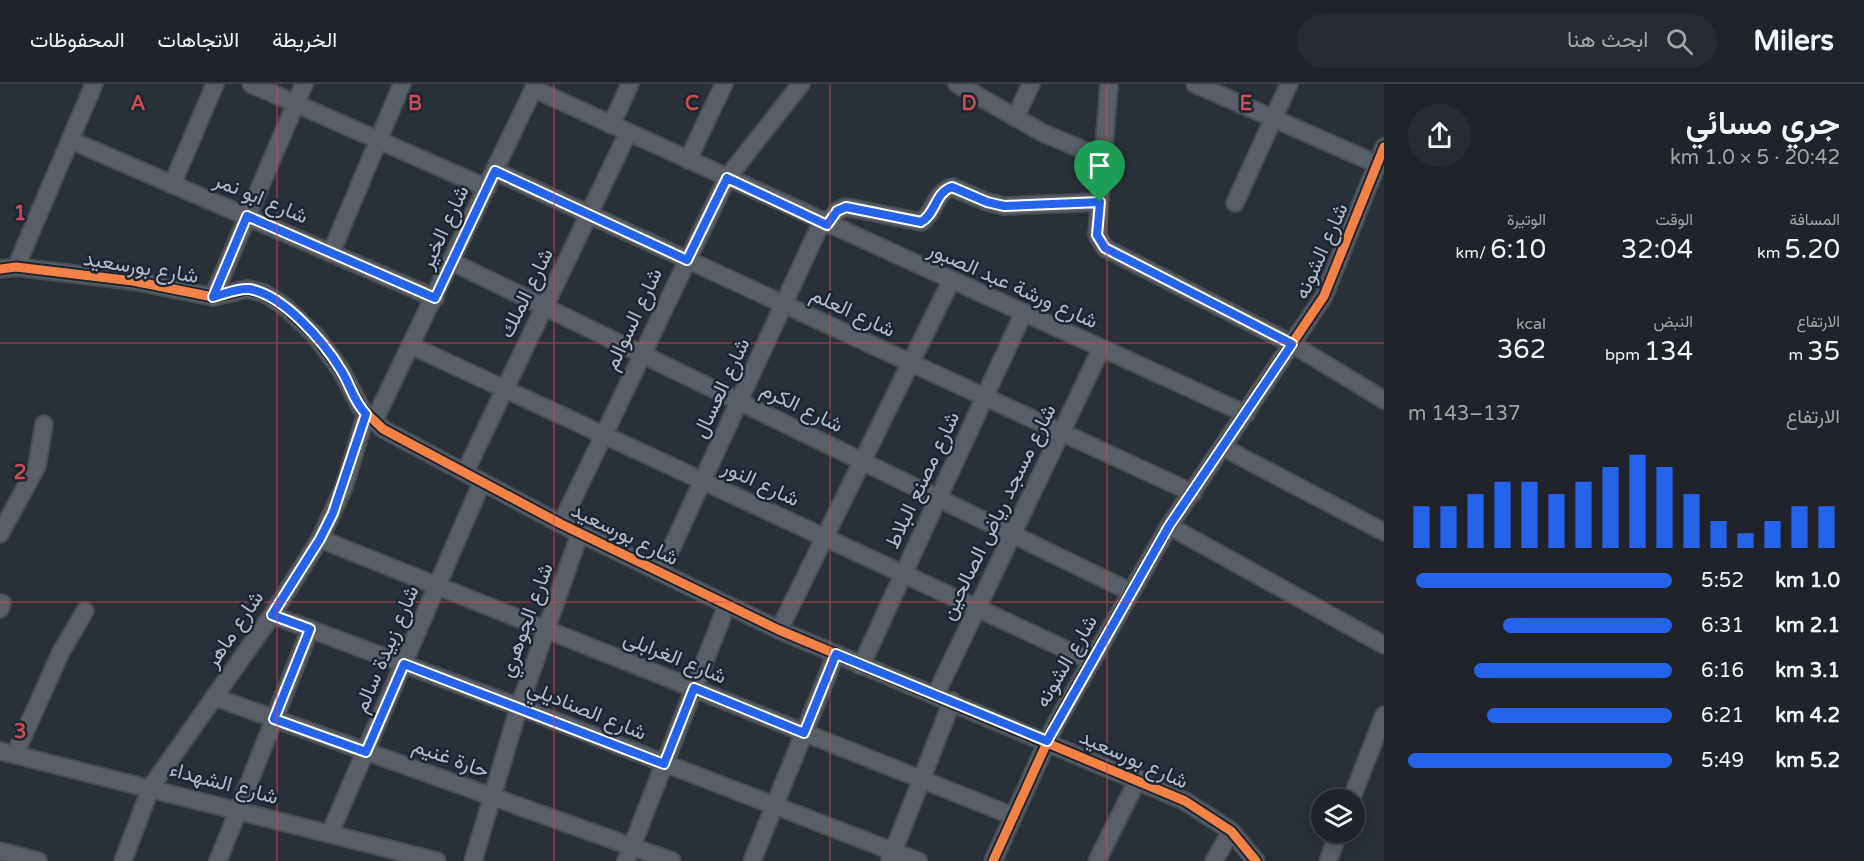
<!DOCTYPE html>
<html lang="ar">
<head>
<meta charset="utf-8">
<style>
  :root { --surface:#20242a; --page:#282c32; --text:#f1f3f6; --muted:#a2a4a8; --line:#3d4147; --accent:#2563eb }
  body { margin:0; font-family:"Varela Round",Vazirmatn,sans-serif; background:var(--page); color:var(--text); direction:rtl; height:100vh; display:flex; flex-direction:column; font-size:22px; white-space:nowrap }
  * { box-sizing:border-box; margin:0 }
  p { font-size:20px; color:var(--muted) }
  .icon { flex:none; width:33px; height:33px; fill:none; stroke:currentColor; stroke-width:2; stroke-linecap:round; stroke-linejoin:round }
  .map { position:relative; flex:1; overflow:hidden; direction:ltr }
  .details { display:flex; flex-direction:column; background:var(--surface); width:480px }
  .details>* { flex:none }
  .controls { position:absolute; left:1311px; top:705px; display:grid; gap:12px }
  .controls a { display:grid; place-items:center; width:54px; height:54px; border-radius:50%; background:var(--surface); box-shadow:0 3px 15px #0003,0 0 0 2px var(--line); font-size:30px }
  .pin { position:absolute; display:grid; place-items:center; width:51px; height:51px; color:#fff; margin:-62px -26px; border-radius:50% 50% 50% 0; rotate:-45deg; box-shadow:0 0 6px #0007 }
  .pin .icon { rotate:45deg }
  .round { display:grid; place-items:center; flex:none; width:63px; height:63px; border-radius:32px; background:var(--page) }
  .summary { display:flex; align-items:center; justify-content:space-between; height:102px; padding:0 24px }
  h1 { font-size:33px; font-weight:600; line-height:45px }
  .figures { display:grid; grid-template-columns:repeat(3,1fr); gap:9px; height:102px; padding:6px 24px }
  .figures div { display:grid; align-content:center }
  .figures b { font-size:26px; font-weight:600 }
  .figures small { font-size:16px; font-weight:400 }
  .figures p { font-size:16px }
  .chart { height:168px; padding:12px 24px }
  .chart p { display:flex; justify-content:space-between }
  .chart svg { width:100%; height:108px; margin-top:6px; stroke:var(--accent); stroke-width:6 }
  ul { padding:0 24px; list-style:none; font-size:20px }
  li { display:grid; grid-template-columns:96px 72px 1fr; align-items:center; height:45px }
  li i { height:15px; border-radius:8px; background:var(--accent) }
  header { display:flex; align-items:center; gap:36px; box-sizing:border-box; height:84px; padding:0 30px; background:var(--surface); border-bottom:2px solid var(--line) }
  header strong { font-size:28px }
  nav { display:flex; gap:33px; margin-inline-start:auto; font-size:21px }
  .search { width:420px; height:54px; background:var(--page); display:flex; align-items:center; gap:15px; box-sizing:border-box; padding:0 21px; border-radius:33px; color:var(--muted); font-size:22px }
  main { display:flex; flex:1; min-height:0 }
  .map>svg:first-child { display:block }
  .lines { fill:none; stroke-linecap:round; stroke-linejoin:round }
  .minor-casing { stroke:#484c53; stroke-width:20 }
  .minor { stroke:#5a5e66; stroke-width:16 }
  .cycleway-casing { stroke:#1d2633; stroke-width:13 }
  .cycleway { stroke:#f48246; stroke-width:9 }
  .route-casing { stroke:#fff; stroke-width:12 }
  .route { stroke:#2563eb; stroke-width:8 }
  .grid { fill:none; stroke:#ce4d50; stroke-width:1.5; stroke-opacity:0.55 }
  .labels { text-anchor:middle; stroke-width:5; stroke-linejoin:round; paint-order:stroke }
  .street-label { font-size:21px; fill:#b4bcc9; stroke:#1d2633 }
  .grid-label { font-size:20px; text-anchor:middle; font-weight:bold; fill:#ce4d50; stroke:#1d2633; stroke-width:5; stroke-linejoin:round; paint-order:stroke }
</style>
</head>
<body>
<header>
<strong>Milers</strong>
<div class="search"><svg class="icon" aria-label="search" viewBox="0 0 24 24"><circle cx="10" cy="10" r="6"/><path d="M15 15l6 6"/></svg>ابحث هنا</div>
<nav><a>الخريطة</a><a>الاتجاهات</a><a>المحفوظات</a></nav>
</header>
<main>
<section class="details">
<div class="summary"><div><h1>جري مسائي</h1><p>20:42 · 5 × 1.0 km</p></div><a class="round"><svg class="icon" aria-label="share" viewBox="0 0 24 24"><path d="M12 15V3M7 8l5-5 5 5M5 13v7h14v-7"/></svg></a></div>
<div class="figures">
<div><p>المسافة</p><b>5.20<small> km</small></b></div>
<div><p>الوقت</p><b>32:04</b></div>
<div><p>الوتيرة</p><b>6:10<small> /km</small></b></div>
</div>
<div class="figures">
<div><p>الارتفاع</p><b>35<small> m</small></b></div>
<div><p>النبض</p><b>134<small> bpm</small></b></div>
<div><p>kcal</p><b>362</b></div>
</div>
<div class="chart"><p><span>الارتفاع</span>137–143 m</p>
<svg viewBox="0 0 160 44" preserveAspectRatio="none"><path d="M5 44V27M15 44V27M25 44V22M35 44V17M45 44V17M55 44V22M65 44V17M75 44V11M85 44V6M95 44V11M105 44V22M115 44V33M125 44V38M135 44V33M145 44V27M155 44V27"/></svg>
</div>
<ul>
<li><b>1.0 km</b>5:52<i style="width:97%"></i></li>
<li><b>2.1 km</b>6:31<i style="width:64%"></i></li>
<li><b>3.1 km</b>6:16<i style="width:75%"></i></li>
<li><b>4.2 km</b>6:21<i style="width:70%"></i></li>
<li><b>5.2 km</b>5:49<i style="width:100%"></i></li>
</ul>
</section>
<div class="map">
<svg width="1384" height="777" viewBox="0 0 1384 777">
  <rect width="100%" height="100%" fill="#2a3038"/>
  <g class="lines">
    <g class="minor-casing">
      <g id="minor">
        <path d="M251 0 487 104"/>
        <path d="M957 0 1043 49 1103 74"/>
        <path d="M1109 0 1097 151 1105 164 1292 260 1384 316"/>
        <path d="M1195 0 1377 80"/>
        <path d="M534 5 1246 330"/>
        <path d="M1015 34 1031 0"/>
        <path d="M611 41 630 0"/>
        <path d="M70 56 435 214"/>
        <path d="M688 76 724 0"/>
        <path d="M495 87 1193 409"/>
        <path d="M172 101 215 0"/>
        <path d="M1235 119 1289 0"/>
        <path d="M827 141 837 127 846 123 921 138C935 129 935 108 952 103L987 118 1004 122 1099 118"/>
        <path d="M331 169 402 0"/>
        <path d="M452 178 1131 508"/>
        <path d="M16 183 94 0"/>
        <path d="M0 185 16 183 133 197 213 213 247 205 264 209 283 221 315 251 341 286 361 324 383 345 561 440 779 546 1185 717 1231 747 1256 777"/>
        <path d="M213 213 304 0"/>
        <path d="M412 262 1091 577"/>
        <path d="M374 337 536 0"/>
        <path d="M1224 364 1384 448"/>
        <path d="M465 388 628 49"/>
        <path d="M561 440 727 94 801 0"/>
        <path d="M1169 442 1384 561"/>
        <path d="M0 450 37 382 44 340"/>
        <path d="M320 455 1013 732"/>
        <path d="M661 487 821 139"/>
        <path d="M0 525 2 519"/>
        <path d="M272 531 519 623 918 777"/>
        <path d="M779 546 951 197"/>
        <path d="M861 582 1023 230"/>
        <path d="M936 610 1101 265"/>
        <path d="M214 613 672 777"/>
        <path d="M0 667 437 777"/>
        <path d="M15 670 61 568 85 527"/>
        <path d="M1351 716 1384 631"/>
        <path d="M330 749 482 398"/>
        <path d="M0 767 38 777"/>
        <path d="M890 776 952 617"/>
        <path d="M123 777 151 703 272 531 320 455 344 403 366 330"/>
        <path d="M218 777 310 545"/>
        <path d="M473 777 519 623 580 449"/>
        <path d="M626 777 727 521"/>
        <path d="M752 777 836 570"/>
        <path d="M993 777 1055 641 1169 442 1324 212 1384 63"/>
        <path d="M1097 777 1138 695"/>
        <path d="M1214 777 1231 747"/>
        <path d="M1328 777 1339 748"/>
      </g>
    </g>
    <use href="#minor" class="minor"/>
    <g class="cycleway-casing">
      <g id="cycleway">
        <path d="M0 185 16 183 133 197 213 213 247 205 264 209 283 221 315 251 341 286 361 324 383 345 561 440 779 546 1185 717 1231 747 1256 777"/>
        <path d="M993 777 1055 641 1169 442 1324 212 1384 63"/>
      </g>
    </g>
    <use href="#cycleway" class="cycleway"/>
  </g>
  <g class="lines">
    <g class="route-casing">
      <path id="route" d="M495 87 687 176 727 94 827 141 837 127 846 123 921 138C936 130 935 108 952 103L987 118 1004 122 1100 118 1097 151 1105 164 1292 260 1169 442 1047 657 836 570 804 649 694 604 664 680 404 580 366 668 274 635 310 545 272 531 320 455 333 429 366 330C354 318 350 300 341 286 324 258 283 210 249 205 237 204 225 210 213 213L247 132 435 214Z"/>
    </g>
    <use href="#route" class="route"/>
  </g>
  <path class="grid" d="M277 0V777M554 0V777M830 0V777M1107 0V777M0 259H1384M0 518H1384"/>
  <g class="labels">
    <g class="street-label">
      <text transform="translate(261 114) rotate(23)" y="7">شارع ابو نمر</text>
      <text transform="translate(444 143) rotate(-65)" y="7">شارع الخير</text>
      <text transform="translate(1321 167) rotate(-66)" y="7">شارع الشونه</text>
      <text transform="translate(141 183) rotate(9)" y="7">شارع بورسعيد</text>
      <text transform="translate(1013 201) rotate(24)" y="7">شارع ورشة عبد الصبور</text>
      <text transform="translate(526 209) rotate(-64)" y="7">شارع الملك</text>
      <text transform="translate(853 228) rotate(25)" y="7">شارع العلم</text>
      <text transform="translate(633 235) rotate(-65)" y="7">شارع السوالم</text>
      <text transform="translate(721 304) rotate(-65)" y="7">شارع العسال</text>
      <text transform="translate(802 323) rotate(26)" y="7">شارع الكرم</text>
      <text transform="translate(922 396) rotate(-65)" y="7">شارع مصنع البلاط</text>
      <text transform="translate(761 399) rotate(25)" y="7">شارع النور</text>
      <text transform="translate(998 428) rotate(-64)" y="7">شارع مسجد رياض الصالحين</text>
      <text transform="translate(625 450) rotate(26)" y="7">شارع بورسعيد</text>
      <text transform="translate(526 536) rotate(-70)" y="7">شارع الجوهري</text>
      <text transform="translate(234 545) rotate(-56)" y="7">شارع ماهر</text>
      <text transform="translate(386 565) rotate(-67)" y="7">شارع زبيدة سالم</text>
      <text transform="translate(675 573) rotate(22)" y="7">شارع الغرابلى</text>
      <text transform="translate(1066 577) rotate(-60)" y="7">شارع الشونه</text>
      <text transform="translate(587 626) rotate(22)" y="7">شارع الصناديلي</text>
      <text transform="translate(451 674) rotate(20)" y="7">حارة غنيم</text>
      <text transform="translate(1134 675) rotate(24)" y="7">شارع بورسعيد</text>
      <text transform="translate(224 699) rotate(15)" y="7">شارع الشهداء</text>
    </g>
  </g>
  <g class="grid-label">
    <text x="138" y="26">A</text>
    <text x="415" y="26">B</text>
    <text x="692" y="26">C</text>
    <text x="969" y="26">D</text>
    <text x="1246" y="26">E</text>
    <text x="20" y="136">1</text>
    <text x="20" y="395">2</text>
    <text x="20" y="654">3</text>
  </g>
</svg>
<div class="controls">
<a><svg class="icon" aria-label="layers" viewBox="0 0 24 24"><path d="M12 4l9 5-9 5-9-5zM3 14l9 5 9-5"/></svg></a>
</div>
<div class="pin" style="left:1100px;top:118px;background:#1e9e55"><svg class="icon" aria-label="arrive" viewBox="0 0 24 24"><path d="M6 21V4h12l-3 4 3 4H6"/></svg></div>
</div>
</main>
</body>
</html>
